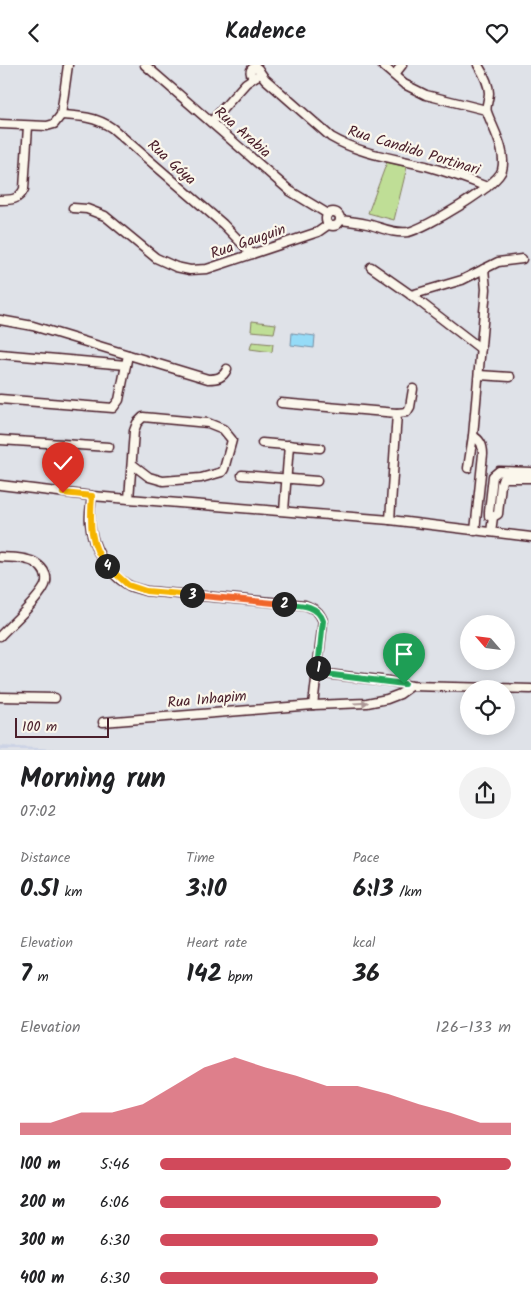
<!DOCTYPE html>
<html lang="en">
<head>
<meta charset="utf-8">
<style>
  :root { --surface:#fff; --page:#f2f2f2; --text:#202124; --muted:#757577; --accent:#d1495b }
  body { margin:0; font-family:Kalam,sans-serif; background:var(--page); color:var(--text); height:100vh; display:flex; flex-direction:column; font-size:19px; white-space:nowrap }
  * { box-sizing:border-box; margin:0 }
  p { font-size:16px; color:var(--muted) }
  .icon { flex:none; width:28px; height:28px; fill:none; stroke:currentColor; stroke-width:2; stroke-linecap:round; stroke-linejoin:round }
  .map { position:relative; height:685px; overflow:hidden }
  .side { display:flex; flex-direction:column; background:var(--surface); flex:1 }
  .side>* { flex:none }
  .needle { width:32px; rotate:298deg }
  .tools { position:absolute; left:460px; top:550px; display:grid; gap:10px }
  .tools a { display:grid; place-items:center; width:55px; height:55px; border-radius:50%; background:var(--surface); box-shadow:0 2px 12px #0003; font-size:25px }
  .scale { position:absolute; left:15px; bottom:12px; width:94px; box-sizing:border-box; padding-left:5px; border:2px solid #4a1f2b; border-top:0; font-size:14px; line-height:18px; white-space:nowrap; color:#4a1f2b; -webkit-text-stroke:4px #fbf7ec; paint-order:stroke }
  .pin { position:absolute; display:grid; place-items:center; width:42px; height:42px; color:#fff; margin:-51px -21px; border-radius:50% 50% 50% 0; rotate:-45deg; box-shadow:0 0 5px #0007 }
  .pin .icon { rotate:45deg }
  .km { position:absolute; width:25px; height:25px; margin:-12px; border-radius:50%; background:#222; color:#fff; font-size:14px; line-height:25px; text-align:center }
  .round { display:grid; place-items:center; flex:none; width:52px; height:52px; border-radius:26px; background:var(--page) }
  .summary { display:flex; align-items:center; justify-content:space-between; height:85px; padding:0 20px }
  h1 { font-size:28px; font-weight:700; line-height:38px }
  .figures { display:grid; grid-template-columns:repeat(3,1fr); gap:8px; height:85px; padding:5px 20px }
  .figures div { display:grid; align-content:center }
  .figures b { font-size:25px; font-weight:700 }
  .figures small { font-size:14px; font-weight:400 }
  .figures p { font-size:14px }
  .chart { height:140px; padding:10px 20px }
  .chart p { display:flex; justify-content:space-between }
  .chart svg { width:100%; height:90px; margin-top:5px; fill:var(--accent); opacity:.7 }
  ul { padding:0 20px; list-style:none; font-size:16px }
  li { display:grid; grid-template-columns:80px 60px 1fr; align-items:center; height:38px }
  li i { height:12px; border-radius:6px; background:var(--accent) }
  header { display:flex; justify-content:space-between; align-items:center; height:65px; padding:0 20px; background:var(--surface); font-size:22px; font-weight:700 }
  .map>svg:first-child { display:block }
  .built { fill:#ccd3e5 }
  .green { fill:#bfde96; stroke:#847e60 }
  .water { fill:#95dbf7; stroke:#7790a5 }
  .lines { fill:none; stroke-linecap:round; stroke-linejoin:round }
  .minor-casing { stroke:#4a1f2b; stroke-width:11 }
  .minor { stroke:#fbf7ec; stroke-width:8 }
  .oneway { fill:#ab9695 }
  .split-1-casing { stroke:#fff; stroke-width:10 }
  .split-2-casing { stroke:#fff; stroke-width:10 }
  .split-3-casing { stroke:#fff; stroke-width:10 }
  .split-4-casing { stroke:#fff; stroke-width:10 }
  .split-5-casing { stroke:#fff; stroke-width:10 }
  .split-1 { stroke:#22a559; stroke-width:6 }
  .split-2 { stroke:#22a559; stroke-width:6 }
  .split-3 { stroke:#f0652b; stroke-width:6 }
  .split-4 { stroke:#f5b400; stroke-width:6 }
  .split-5 { stroke:#f5b400; stroke-width:6 }
  .labels { text-anchor:middle; stroke-width:4.5; stroke-linejoin:round; paint-order:stroke }
  .street-label { font-size:15px; fill:#4a1f2b; stroke:#fbf7ec }
</style>
</head>
<body>
<header><svg class="icon" aria-label="back" viewBox="0 0 24 24"><path d="M15 5l-7 7 7 7"/></svg>Kadence<svg class="icon" aria-label="heart" viewBox="0 0 24 24"><path d="M12 20l-8-8c-3-5 5-10 8-4 3-6 11-1 8 4z"/></svg></header>
<div class="map">
<svg width="531" height="685" viewBox="0 0 531 685">
  <rect width="100%" height="100%" fill="#dfe2e8"/>
  <filter id="ink" filterUnits="userSpaceOnUse"><feTurbulence type="fractalNoise" baseFrequency=".02" numOctaves="2"/><feDisplacementMap in="SourceGraphic" scale="10" xChannelSelector="R" yChannelSelector="G"/><feConvolveMatrix kernelMatrix="1 2 1 2 8 2 1 2 1" color-interpolation-filters="sRGB"/></filter>
  <g filter="url(#ink)">
    <path class="built" d="M0 681 56 684V685H0Z"/>
    <g class="green">
      <path d="M387 97 407 102 394 155 368 148Z"/>
      <path d="M252 256 276 259 274 268 251 266Z"/>
      <path d="M252 277 273 279 272 287 250 284Z"/>
    </g>
    <path class="water" d="M292 268 315 271 314 283 291 280Z"/>
    <g class="lines">
      <g class="minor-casing">
        <g id="minor">
          <path d="M145 0 290 126 328 149"/>
          <path d="M382 0 404 19 426 30 486 45"/>
          <circle cx="255" cy="7" r="4.5"/>
          <path d="M260 7 265 14 331 72C360 89 393 93 426 101 447 107 468 114 487 122"/>
          <path d="M394 10 402 0"/>
          <path d="M61 50C80 51 96 52 112 63L223 159 252 189"/>
          <path d="M211 57 246 18 255 12"/>
          <path d="M0 59 47 61 54 59 61 50 68 0"/>
          <path d="M0 135C11 135 19 135 24 124L28 61"/>
          <path d="M73 143 87 144 105 151 156 193 176 202 190 205 207 204 318 167 328 160"/>
          <circle cx="333" cy="154" r="7"/>
          <path d="M340 155C349 156 358 157 367 159 380 162 393 169 408 167 424 164 498 121 502 105 507 86 493 64 487 47 485 42 489 34 489 28 489 19 483 8 478 0"/>
          <path d="M371 202 411 230 481 284"/>
          <path d="M411 230 462 215 498 197 522 194"/>
          <path d="M0 255 33 261 208 314C217 314 223 313 227 304"/>
          <path d="M0 289 126 300"/>
          <path d="M479 310 510 312"/>
          <path d="M0 334 113 343 119 335 128 290"/>
          <path d="M281 338 397 348 390 455"/>
          <path d="M397 348 407 347 410 342 413 324"/>
          <path d="M473 371C481 375 483 381 483 389L475 466"/>
          <path d="M0 375 109 382"/>
          <path d="M262 378 320 383"/>
          <path d="M468 403 473 371 486 224 484 204"/>
          <path d="M242 410 317 416"/>
          <path d="M0 420 92 431 390 455 531 472"/>
          <path d="M92 431C91 440 89 450 90 458 92 482 106 507 128 520 133 523 140 524 146 526L305 540C315 544 319 546 323 556L313 640"/>
          <path d="M129 434 134 366 137 358 143 352 208 358 223 364 232 375 224 404 222 407 201 413 163 416 149 412 132 399"/>
          <path d="M284 446 289 380"/>
          <path d="M493 452 489 451V447L493 411 499 406 531 407"/>
          <path d="M491 467 493 452 498 449 501 419 503 413H531"/>
          <path d="M0 492C9 493 19 492 28 495 37 497 48 506 46 517 44 530 10 560 0 571"/>
          <path d="M317 608 389 616 411 621 531 624"/>
          <path d="M0 632 55 633"/>
          <path d="M103 657 313 640 367 638 387 634 400 629 411 621"/>
        </g>
      </g>
      <use href="#minor" class="minor"/>
    </g>
    <defs><path id="oneway-solid" d="M-6-.8H1V-3.2L6.5 0L1 3.2V.8H-6Z" transform="scale(1.25)"/></defs>
    <use class="oneway" href="#oneway-solid" transform="translate(361 638) rotate(-3)"/>
  </g>
  <g class="lines" filter="url(#ink)">
    <g class="split-1-casing">
      <path id="split-1" d="M318 603 317 608 404 619"/>
    </g>
    <g class="split-2-casing">
      <path id="split-2" d="M284 539C300 540 317 539 323 556L318 603"/>
    </g>
    <g class="split-3-casing">
      <path id="split-3" d="M192 530 284 539"/>
    </g>
    <g class="split-4-casing">
      <path id="split-4" d="M107 501 128 520 146 526 192 530"/>
    </g>
    <g class="split-5-casing">
      <path id="split-5" d="M63 428 92 431C90 456 89 481 107 501"/>
    </g>
    <use href="#split-1" class="split-1"/>
    <use href="#split-2" class="split-2"/>
    <use href="#split-3" class="split-3"/>
    <use href="#split-4" class="split-4"/>
    <use href="#split-5" class="split-5"/>
  </g>
  <g class="labels">
    <g class="street-label">
      <text transform="translate(243 67) rotate(41)" y="5">Rua Arabia</text>
      <text transform="translate(414 85) rotate(17)" y="5">Rua Candido Portinari</text>
      <text transform="translate(172 97) rotate(42)" y="5">Rua Góya</text>
      <text transform="translate(248 176) rotate(-19)" y="5">Rua Gauguin</text>
      <text transform="translate(207 634) rotate(-5)" y="5">Rua Inhapim</text>
    </g>
  </g>
</svg>
<div class="tools">
<a><svg class="needle" viewBox="-14 -14 28 28"><path d="M0-13l5 13h-10z" fill="#e53935"/><path d="M0 13l5-13h-10z" fill="#757577"/></svg></a>
<a><svg class="icon" aria-label="locate" viewBox="0 0 24 24"><circle cx="12" cy="12" r="6"/><path d="M12 2v4M12 18v4M2 12h4M18 12h4"/></svg></a>
</div>
<div class="scale">100 m</div>
<div class="pin" style="left:404px;top:619px;background:#1e9e55"><svg class="icon" aria-label="arrive" viewBox="0 0 24 24"><path d="M6 21V4h12l-3 4 3 4H6"/></svg></div>
<div class="pin" style="left:63px;top:428px;background:#d93025"><svg class="icon" aria-label="check" viewBox="0 0 24 24"><path d="M5 12l5 5 9-10"/></svg></div>
<b class="km" style="left:318px;top:603px">1</b>
<b class="km" style="left:284px;top:539px">2</b>
<b class="km" style="left:192px;top:530px">3</b>
<b class="km" style="left:107px;top:501px">4</b>
</div>
<section class="side">
<div class="summary"><div><h1>Morning run</h1><p>07:02</p></div><a class="round"><svg class="icon" aria-label="share" viewBox="0 0 24 24"><path d="M12 15V3M7 8l5-5 5 5M5 13v7h14v-7"/></svg></a></div>
<div class="figures">
<div><p>Distance</p><b>0.51<small> km</small></b></div>
<div><p>Time</p><b>3:10</b></div>
<div><p>Pace</p><b>6:13<small> /km</small></b></div>
</div>
<div class="figures">
<div><p>Elevation</p><b>7<small> m</small></b></div>
<div><p>Heart rate</p><b>142<small> bpm</small></b></div>
<div><p>kcal</p><b>36</b></div>
</div>
<div class="chart"><p><span>Elevation</span>126–133 m</p>
<svg viewBox="0 0 160 44" preserveAspectRatio="none"><path d="M0 44V38L10 38L20 33L30 33L40 29L50 20L60 11L70 6L80 11L90 15L100 20L110 20L120 24L130 29L140 33L150 38L160 38V44z"/></svg>
</div>
<ul>
<li><b>100 m</b>5:46<i style="width:100%"></i></li>
<li><b>200 m</b>6:06<i style="width:80%"></i></li>
<li><b>300 m</b>6:30<i style="width:62%"></i></li>
<li><b>400 m</b>6:30<i style="width:62%"></i></li>
</ul>
</section>
</body>
</html>
